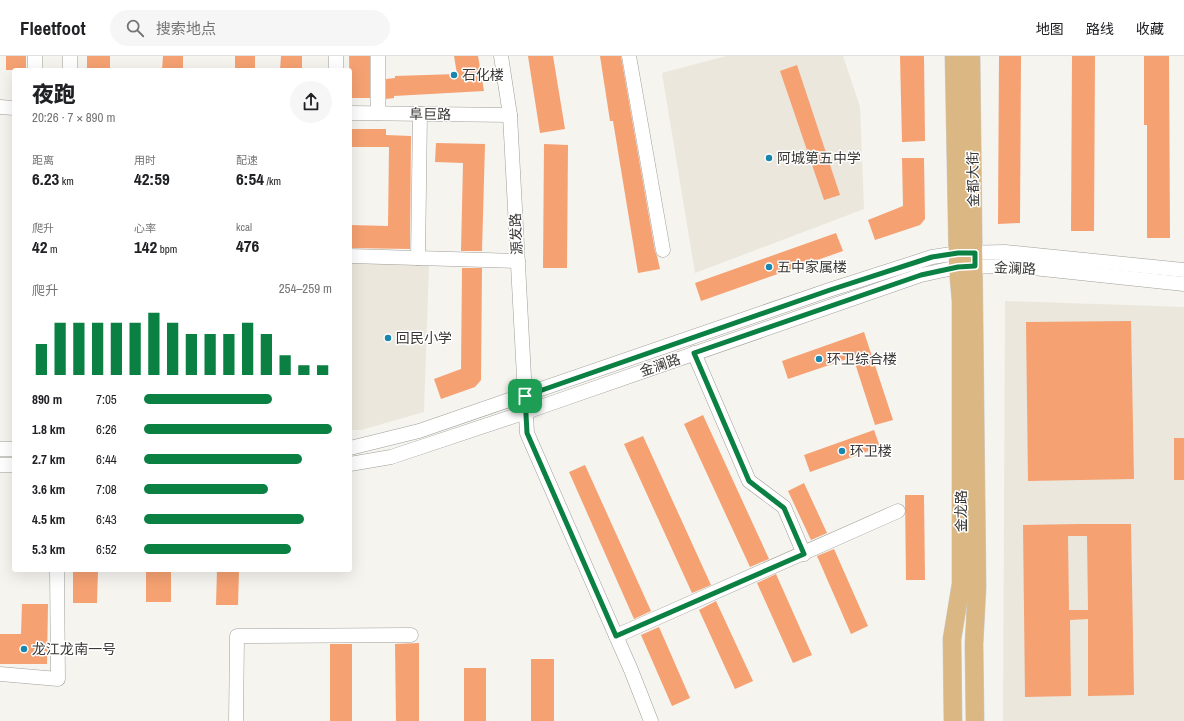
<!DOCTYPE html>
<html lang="zh">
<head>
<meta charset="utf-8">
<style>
  :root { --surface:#fff; --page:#f6f6f6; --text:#202124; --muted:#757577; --line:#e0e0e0; --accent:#0b8043 }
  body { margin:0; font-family:"Archivo Narrow","Noto Sans SC",sans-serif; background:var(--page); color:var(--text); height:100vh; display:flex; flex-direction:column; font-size:15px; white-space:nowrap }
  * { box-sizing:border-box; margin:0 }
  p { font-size:13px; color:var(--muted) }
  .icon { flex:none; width:22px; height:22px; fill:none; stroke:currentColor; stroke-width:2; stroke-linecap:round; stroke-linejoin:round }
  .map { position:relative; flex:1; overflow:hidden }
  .sheet { position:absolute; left:12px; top:12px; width:340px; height:504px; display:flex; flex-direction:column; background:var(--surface); border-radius:4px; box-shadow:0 4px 16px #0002 }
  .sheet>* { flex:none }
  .pin { position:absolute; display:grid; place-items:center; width:34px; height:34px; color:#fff; margin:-17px; border-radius:8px; box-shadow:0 2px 6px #0006 }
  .round { display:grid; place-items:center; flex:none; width:42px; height:42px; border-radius:21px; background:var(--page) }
  .head { display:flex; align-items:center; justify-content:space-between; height:68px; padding:0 20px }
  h1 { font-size:22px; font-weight:800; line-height:30px }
  .metrics { display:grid; grid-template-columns:repeat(3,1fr); gap:6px; height:68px; padding:4px 20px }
  .metrics div { display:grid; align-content:center }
  .metrics b { font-size:17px; font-weight:800 }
  .metrics small { font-size:11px; font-weight:400 }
  .metrics p { font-size:11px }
  .chart { height:112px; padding:8px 20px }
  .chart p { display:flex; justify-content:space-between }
  .chart svg { width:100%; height:72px; margin-top:4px; stroke:var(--accent); stroke-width:6 }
  ul { padding:0 20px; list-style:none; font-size:13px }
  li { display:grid; grid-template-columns:64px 48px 1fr; align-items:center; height:30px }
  li i { height:10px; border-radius:5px; background:var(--accent) }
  header { display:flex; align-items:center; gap:24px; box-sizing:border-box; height:56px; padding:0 20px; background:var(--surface); border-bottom:1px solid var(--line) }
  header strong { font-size:19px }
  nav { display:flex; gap:22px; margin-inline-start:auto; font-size:14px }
  .search { width:280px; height:36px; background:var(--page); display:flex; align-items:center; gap:10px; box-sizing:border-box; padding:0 14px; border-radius:22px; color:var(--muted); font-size:15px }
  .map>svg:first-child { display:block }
  .built { fill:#ebe7dc }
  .building { fill:#f5a172; fill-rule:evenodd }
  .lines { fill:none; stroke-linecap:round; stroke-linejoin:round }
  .minor-casing { stroke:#a09f9a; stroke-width:15 }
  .major-casing { stroke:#cfcfcf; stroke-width:19 }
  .minor { stroke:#fff; stroke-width:14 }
  .major { stroke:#dbb883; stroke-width:18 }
  .route-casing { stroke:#fff; stroke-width:8 }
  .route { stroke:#0b8043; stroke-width:5 }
  .poi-dot { fill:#1886ad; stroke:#fff; stroke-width:1.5 }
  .labels { text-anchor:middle; stroke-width:3; stroke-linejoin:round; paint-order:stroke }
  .poi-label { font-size:14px; fill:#393836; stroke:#fff; text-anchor:start }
  .street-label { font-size:14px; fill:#393836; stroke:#fff }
</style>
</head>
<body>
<header>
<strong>Fleetfoot</strong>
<div class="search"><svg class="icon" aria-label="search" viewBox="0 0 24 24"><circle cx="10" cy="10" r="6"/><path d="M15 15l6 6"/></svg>搜索地点</div>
<nav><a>地图</a><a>路线</a><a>收藏</a></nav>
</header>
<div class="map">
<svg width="1184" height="665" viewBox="0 0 1184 665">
  <rect width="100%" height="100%" fill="#f5f4ef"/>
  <g class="built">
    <path d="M726 0H843L860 51 864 153 695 217 662 17Z"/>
    <path d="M350 206 429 208 424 356 361 374H350Z"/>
    <path d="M1005 245 1184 251V665H1003Z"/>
  </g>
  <g class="building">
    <rect x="6" y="0" width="20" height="14"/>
    <rect x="87" y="0" width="23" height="14"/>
    <path d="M163 0H183V14H162Z"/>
    <rect x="235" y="0" width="20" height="14"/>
    <path d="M281 0H302V14H280Z"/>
    <path d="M349 0H370V42H350Z"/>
    <path d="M454 0H478L484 35 394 40V42L386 43V23L395 22V20L457 18Z"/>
    <path d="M528 0H553L565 73 540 77Z"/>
    <path d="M600 0H621L655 195 657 200 660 213 638 217 613 65H610Z"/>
    <path d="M900 0H924L925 85 902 86Z"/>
    <path d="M999 0H1021L1020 167 998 168Z"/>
    <path d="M1072 0H1095L1094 175H1071Z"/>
    <path d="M1144 0H1169L1170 182H1147V69H1144Z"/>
    <path d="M797 9 840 139 824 144 780 15Z"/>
    <path d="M350 73H386V79L411 80 410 193 350 192V169L388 170 389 91H350Z"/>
    <path d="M436 87 485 88 482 195H461L463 107 435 106Z"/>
    <path d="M544 88 568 89 567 212H543Z"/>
    <path d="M902 102H924L925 163 920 169 875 184 868 164 903 150Z"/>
    <path d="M836 177 843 195 701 245 695 227Z"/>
    <path d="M462 212H482L481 324 475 331 441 343 434 323 461 313Z"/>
    <path d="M1131 265 1134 423 1028 425 1026 266Z"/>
    <path d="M864 276 893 364 875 369 853 301 788 323 782 305Z"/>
    <path d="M703 359 769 503 750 511 684 368Z"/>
    <path d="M874 374 880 391 810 416 804 399Z"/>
    <path d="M643 380 711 529 692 537 624 388Z"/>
    <rect x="1174" y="382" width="10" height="42"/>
    <path d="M585 409 651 555 634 563 569 416Z"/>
    <path d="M804 427 827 477 811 484 788 435Z"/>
    <path d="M905 439H924L925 524H906Z"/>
    <path d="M1079 468H1131L1134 639 1088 640V563L1070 564 1071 640 1025 641 1023 469ZM1068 480H1087L1088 554H1069Z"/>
    <path d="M834 493 868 570 851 578 817 500Z"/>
    <path d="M73 514H98L97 547H73Z"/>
    <rect x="146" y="514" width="25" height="32"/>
    <path d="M217 514H239L238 549H216Z"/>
    <path d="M776 518 812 599 793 607 757 527Z"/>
    <path d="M716 545 753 625 735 633 699 554Z"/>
    <path d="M22 548H48L47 608H0V578H21Z"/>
    <path d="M659 571 690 642 672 650 641 579Z"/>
    <path d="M419 587V665H396L395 588Z"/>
    <rect x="330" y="588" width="22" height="77"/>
    <rect x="531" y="603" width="23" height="62"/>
    <rect x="464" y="612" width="22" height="53"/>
  </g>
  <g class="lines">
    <g class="minor-casing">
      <g id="minor">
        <path d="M35 0V14"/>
        <path d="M501 0 510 59 527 377 631 614 651 665"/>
        <path d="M629 0 663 194"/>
        <path d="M70 14V0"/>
        <path d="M336 14V0"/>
        <path d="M0 51 14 52"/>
        <path d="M350 57 510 59"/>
        <path d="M378 57V0"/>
        <path d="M350 200 518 205"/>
        <path d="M418 202 420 58"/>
        <path d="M694 297 749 425 784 451 804 498"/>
        <path d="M350 392 419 375 829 234 932 201 958 197 1005 196 1184 214"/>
        <path d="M0 393H14"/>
        <path d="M350 408 391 401 526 356 921 219 958 211 1013 210 1184 228"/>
        <path d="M0 409H14"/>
        <path d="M616 580 898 455"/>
        <path d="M0 618 58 623 57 514"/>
        <path d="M236 665 237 580 411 579"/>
      </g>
    </g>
    <g class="major-casing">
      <g id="major">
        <path d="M971 0 977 531 974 588 975 665"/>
        <path d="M953 665 952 583 961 528V245L958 211 954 0"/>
      </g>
    </g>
    <use href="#minor" class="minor"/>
    <use href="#major" class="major"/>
  </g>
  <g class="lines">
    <g class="route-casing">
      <path id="route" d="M958 197H975V210L958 211 921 219 694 297 749 425 784 452 804 498 616 580 527 377 525 340 830 234 932 201Z"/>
    </g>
    <use href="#route" class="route"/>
  </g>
  <g class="poi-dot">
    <circle cx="454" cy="19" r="4"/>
    <circle cx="769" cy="102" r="4"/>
    <circle cx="769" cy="211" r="4"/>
    <circle cx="388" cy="282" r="4"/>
    <circle cx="819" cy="303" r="4"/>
    <circle cx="842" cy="395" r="4"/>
    <circle cx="24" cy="593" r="4"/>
  </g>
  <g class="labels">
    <g class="poi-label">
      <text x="462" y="24">石化楼</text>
      <text x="777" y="107">阿城第五中学</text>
      <text x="777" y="216">五中家属楼</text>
      <text x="396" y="287">回民小学</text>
      <text x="827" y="308">环卫综合楼</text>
      <text x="850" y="400">环卫楼</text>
      <text x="32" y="598">龙江龙南一号</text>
    </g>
    <g class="street-label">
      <text transform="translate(430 58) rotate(1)" y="5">阜巨路</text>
      <text transform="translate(973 123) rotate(-91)" y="5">金都大街</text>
      <text transform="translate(516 178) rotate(-93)" y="5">源发路</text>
      <text transform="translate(1015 212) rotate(3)" y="5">金澜路</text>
      <text transform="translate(660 309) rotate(-19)" y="5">金澜路</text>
      <text transform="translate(961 455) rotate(-90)" y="5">金龙路</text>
    </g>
  </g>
</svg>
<div class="pin" style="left:525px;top:340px;background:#1e9e55"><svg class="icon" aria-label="arrive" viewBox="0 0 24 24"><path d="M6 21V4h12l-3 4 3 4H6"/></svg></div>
<section class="sheet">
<div class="head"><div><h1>夜跑</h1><p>20:26 · 7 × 890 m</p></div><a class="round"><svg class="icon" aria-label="share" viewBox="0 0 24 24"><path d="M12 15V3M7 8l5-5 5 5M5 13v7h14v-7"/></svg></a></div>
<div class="metrics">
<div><p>距离</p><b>6.23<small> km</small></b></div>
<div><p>用时</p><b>42:59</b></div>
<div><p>配速</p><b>6:54<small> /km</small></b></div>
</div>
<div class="metrics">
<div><p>爬升</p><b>42<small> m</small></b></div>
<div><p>心率</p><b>142<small> bpm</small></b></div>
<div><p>kcal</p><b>476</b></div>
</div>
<div class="chart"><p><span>爬升</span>254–259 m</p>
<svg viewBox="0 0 160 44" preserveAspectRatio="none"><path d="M5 44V25M15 44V12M25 44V12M35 44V12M45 44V12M55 44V12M65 44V6M75 44V12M85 44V19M95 44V19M105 44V19M115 44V12M125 44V19M135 44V32M145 44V38M155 44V38"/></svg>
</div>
<ul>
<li><b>890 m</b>7:05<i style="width:68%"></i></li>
<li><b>1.8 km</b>6:26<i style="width:100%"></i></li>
<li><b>2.7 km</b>6:44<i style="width:84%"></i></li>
<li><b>3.6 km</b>7:08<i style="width:66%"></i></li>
<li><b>4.5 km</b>6:43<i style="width:85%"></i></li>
<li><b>5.3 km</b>6:52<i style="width:78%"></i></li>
</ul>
</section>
</div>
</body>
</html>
